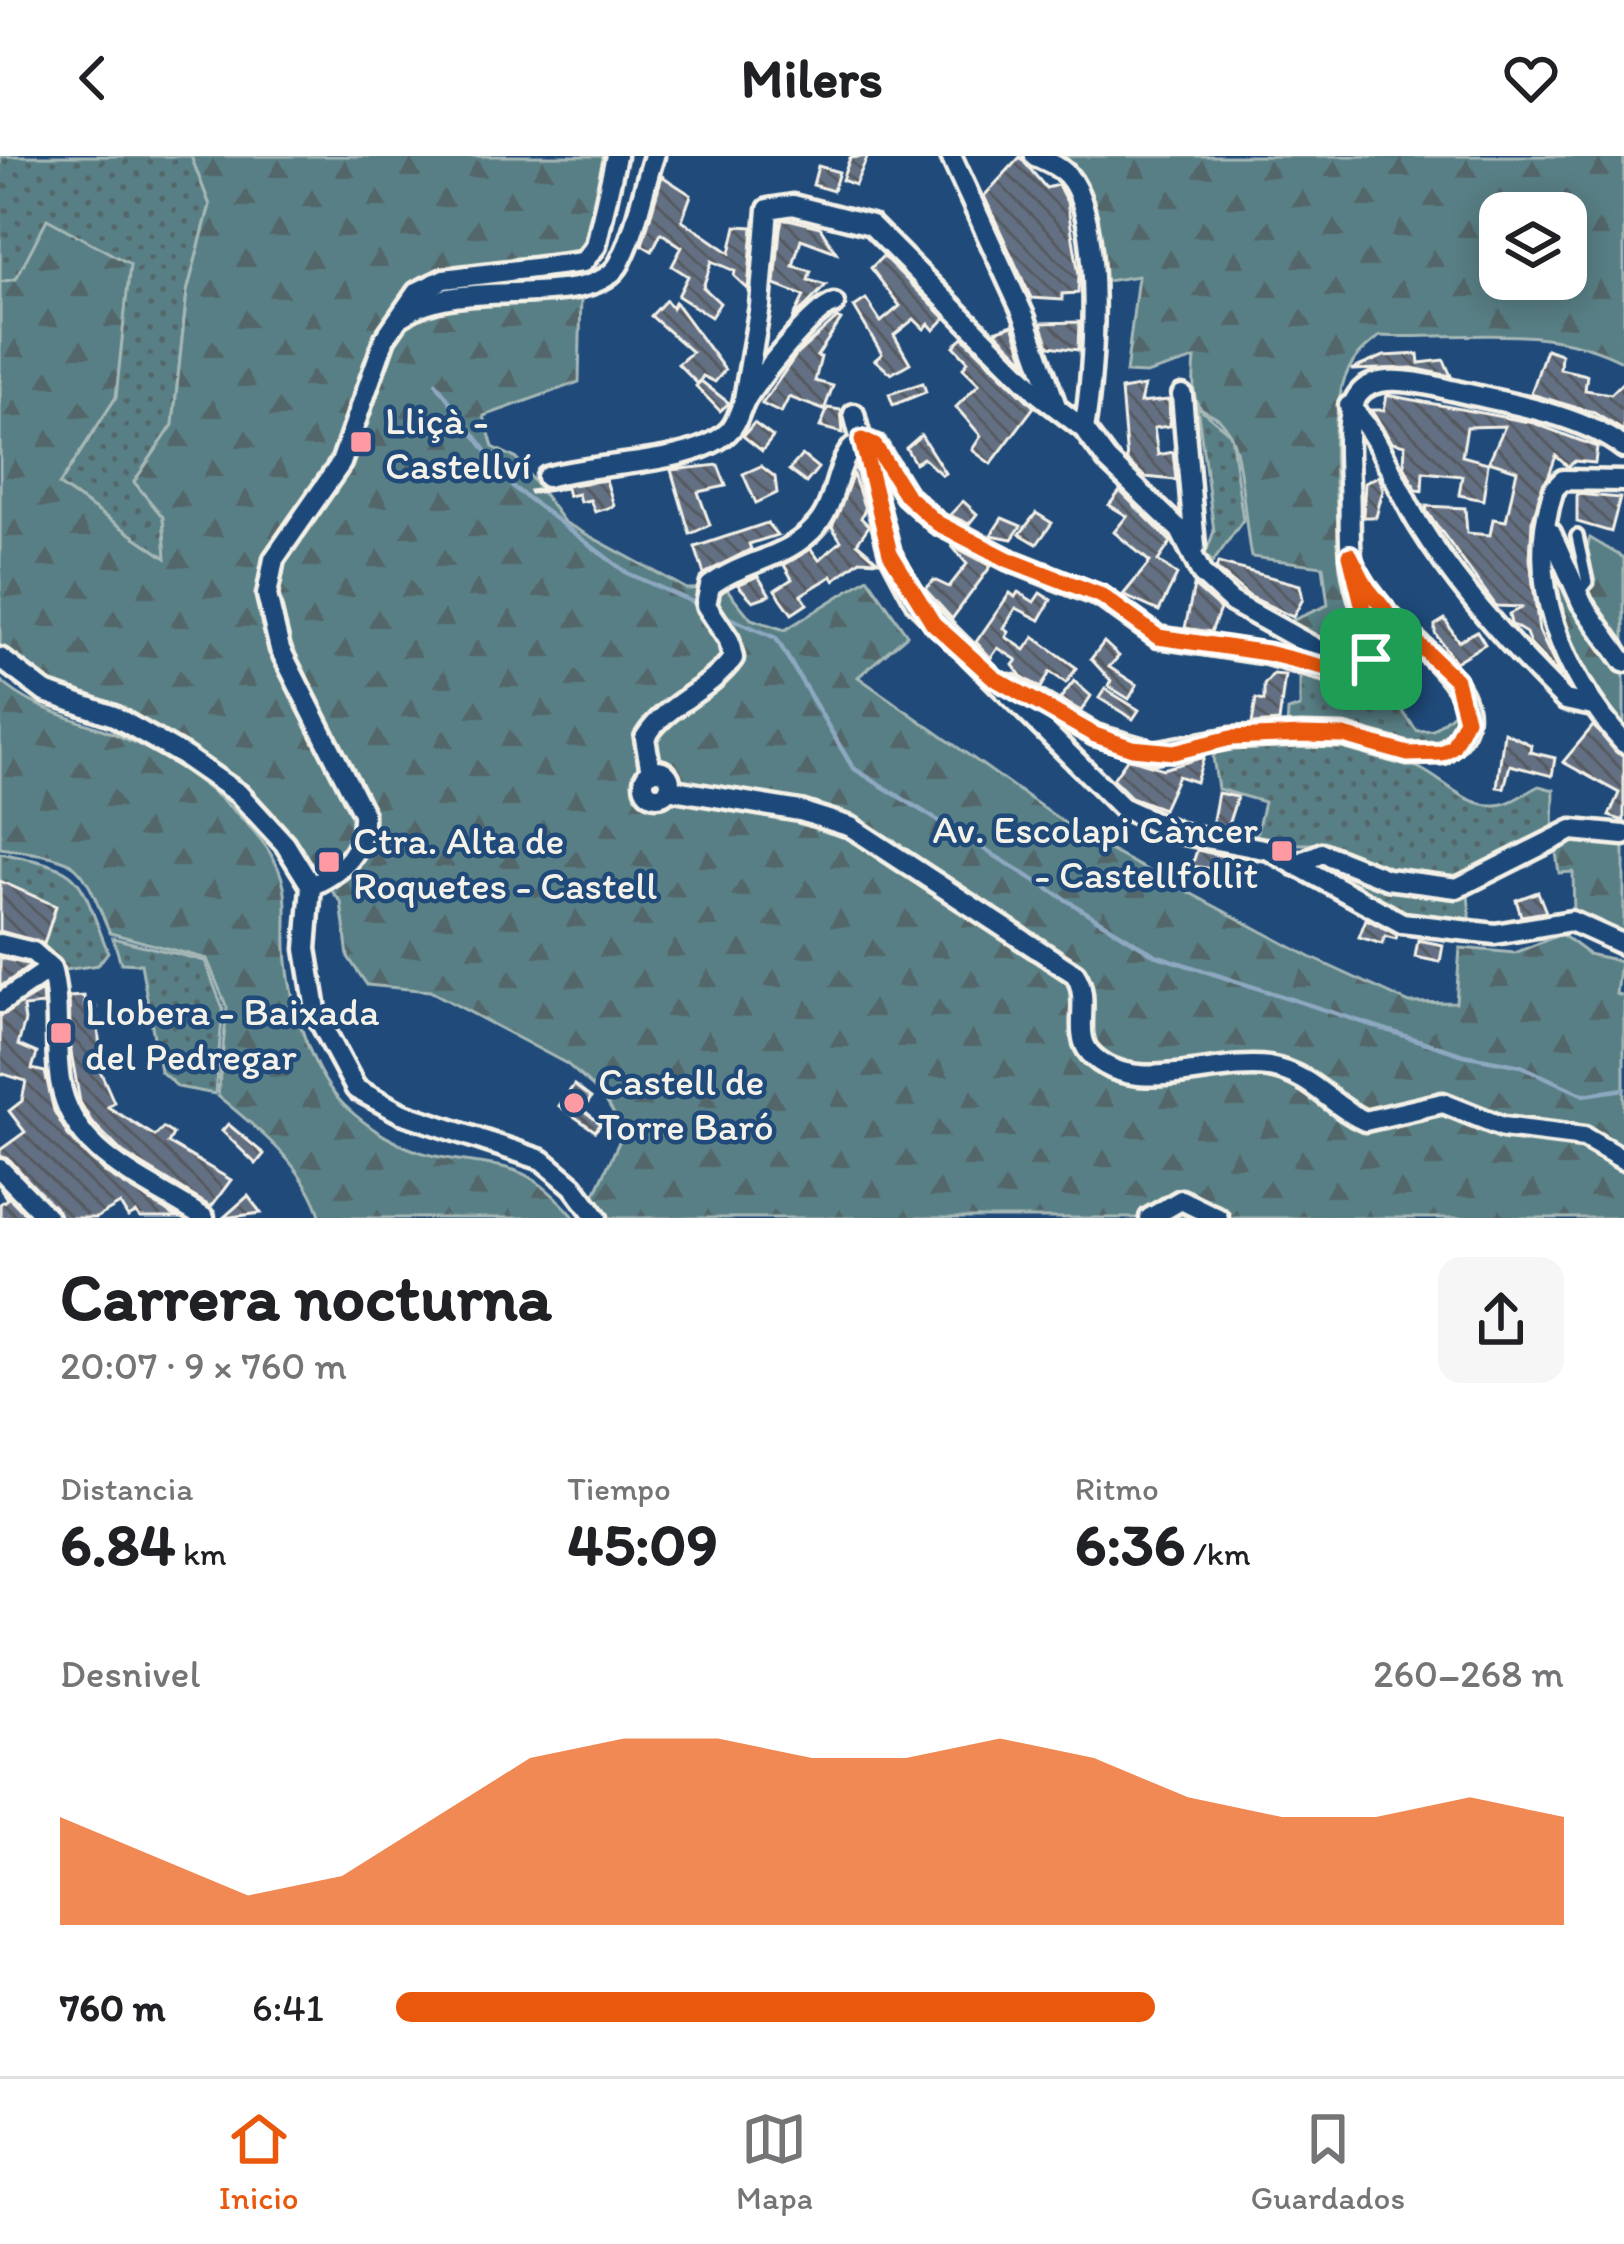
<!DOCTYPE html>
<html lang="es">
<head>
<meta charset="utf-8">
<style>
  :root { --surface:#fff; --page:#f6f6f6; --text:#202124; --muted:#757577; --line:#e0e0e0; --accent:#ea580c }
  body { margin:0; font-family:Itim,sans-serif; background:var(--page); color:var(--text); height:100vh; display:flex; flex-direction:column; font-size:45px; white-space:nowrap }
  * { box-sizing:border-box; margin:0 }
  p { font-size:39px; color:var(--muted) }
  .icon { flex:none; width:66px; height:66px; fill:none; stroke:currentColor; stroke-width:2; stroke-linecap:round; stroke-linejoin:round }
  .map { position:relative; height:1062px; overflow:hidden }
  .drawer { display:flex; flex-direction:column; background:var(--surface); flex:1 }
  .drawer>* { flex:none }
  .buttons { position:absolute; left:1479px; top:36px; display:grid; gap:24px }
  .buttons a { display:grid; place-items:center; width:108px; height:108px; border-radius:24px; background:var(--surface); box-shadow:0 6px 30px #0003; font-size:60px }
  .pin { position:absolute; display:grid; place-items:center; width:102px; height:102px; color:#fff; margin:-51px; border-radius:24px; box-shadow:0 6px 18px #0006 }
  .round { display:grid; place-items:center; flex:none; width:126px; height:126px; border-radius:24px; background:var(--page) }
  .headline { display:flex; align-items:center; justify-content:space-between; height:204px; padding:0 60px }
  h1 { font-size:66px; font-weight:800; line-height:90px }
  .stats { display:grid; grid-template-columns:repeat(3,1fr); gap:18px; height:204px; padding:12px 60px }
  .stats div { display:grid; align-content:center }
  .stats b { font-size:60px; font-weight:800 }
  .stats small { font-size:33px; font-weight:400 }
  .stats p { font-size:33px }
  .chart { height:336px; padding:24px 60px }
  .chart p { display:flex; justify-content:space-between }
  .chart svg { width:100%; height:216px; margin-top:12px; fill:var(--accent); opacity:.7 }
  ul { padding:0 60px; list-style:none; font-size:39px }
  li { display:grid; grid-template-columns:192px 144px 1fr; align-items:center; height:90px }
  li i { height:30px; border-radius:15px; background:var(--accent) }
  header { display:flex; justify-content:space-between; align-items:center; height:156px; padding:0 60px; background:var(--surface); font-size:54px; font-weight:800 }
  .menu { display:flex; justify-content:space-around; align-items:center; height:168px; border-top:3px solid var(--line); background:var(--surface); font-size:33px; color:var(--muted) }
  .menu a { display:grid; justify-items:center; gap:6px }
  .menu .selected { color:var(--accent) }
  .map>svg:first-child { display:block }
  .grass { fill:url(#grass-dots); stroke:#a6b8b6; stroke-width:3 }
  .forest { fill:url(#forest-firs); stroke:#a6b8b6; stroke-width:3; fill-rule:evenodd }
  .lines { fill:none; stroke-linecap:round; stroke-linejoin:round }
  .stream { stroke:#8da8c0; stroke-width:4.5 }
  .building { fill:url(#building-back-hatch); stroke:#f4f1e8; stroke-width:3 }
  .lane-casing { stroke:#f4f1e8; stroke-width:18 }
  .street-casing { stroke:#f4f1e8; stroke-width:27 }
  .lane { stroke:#1f4a7a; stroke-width:9 }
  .street { stroke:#1f4a7a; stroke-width:18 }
  .route-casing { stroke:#fff; stroke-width:24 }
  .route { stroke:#ea580c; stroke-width:15 }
  .poi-dot { fill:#ff9aa2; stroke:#1f4a7a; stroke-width:4.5 }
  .labels { text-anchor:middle; stroke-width:9; stroke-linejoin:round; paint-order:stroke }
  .poi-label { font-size:39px; fill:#f4f1e8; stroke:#1f4a7a; text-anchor:start }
</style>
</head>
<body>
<header><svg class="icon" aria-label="back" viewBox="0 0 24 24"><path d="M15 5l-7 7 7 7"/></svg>Milers<svg class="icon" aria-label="heart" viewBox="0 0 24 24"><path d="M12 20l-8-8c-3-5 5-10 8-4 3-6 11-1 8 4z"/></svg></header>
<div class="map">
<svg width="1624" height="1062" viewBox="0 0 1624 1062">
  <defs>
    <pattern id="grass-dots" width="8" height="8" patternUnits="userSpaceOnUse" patternTransform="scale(3)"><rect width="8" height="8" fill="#597f85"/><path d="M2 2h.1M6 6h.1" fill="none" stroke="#526669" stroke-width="1.8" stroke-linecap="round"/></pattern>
    <pattern id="forest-firs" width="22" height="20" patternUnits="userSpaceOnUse" patternTransform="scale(3)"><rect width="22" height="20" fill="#597f85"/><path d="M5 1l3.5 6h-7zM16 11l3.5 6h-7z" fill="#526669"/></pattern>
    <pattern id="building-back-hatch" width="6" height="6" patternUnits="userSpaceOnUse" patternTransform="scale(3)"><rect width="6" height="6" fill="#647083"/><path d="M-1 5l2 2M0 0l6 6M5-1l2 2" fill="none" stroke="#555a61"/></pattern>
  </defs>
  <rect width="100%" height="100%" fill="#1f4a7a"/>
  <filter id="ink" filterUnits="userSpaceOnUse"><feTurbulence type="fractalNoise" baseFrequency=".00833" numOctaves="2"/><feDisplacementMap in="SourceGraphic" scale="24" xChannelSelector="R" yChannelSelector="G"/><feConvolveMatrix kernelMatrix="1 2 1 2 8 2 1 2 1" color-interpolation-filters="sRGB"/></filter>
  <g filter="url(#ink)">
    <g class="grass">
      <path d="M0 0H191L210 49 187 136 173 269 134 326 163 361 167 403 59 329 116 241 16 123 0 126Z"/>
      <path d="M1197 250 1231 278 1243 364 1213 406 1205 399 1214 375Z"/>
      <path d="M1375 457 1413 492 1394 524 1403 556 1417 575 1433 574 1458 553C1456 577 1448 586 1425 595L1287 572 1288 555 1300 551V517L1362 534 1376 532 1382 503Z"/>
      <path d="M1269 586C1320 587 1372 589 1419 612 1444 624 1465 650 1495 649 1510 649 1526 636 1539 630L1554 634 1553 675 1449 724 1376 712 1317 688H1254L1264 646 1218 633 1213 601 1218 594Z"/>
      <path d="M0 697C86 714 76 715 108 796L98 809 65 814 42 795 55 750 0 725Z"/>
      <path d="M1312 703 1401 734 1468 739 1471 770 1402 761 1310 709Z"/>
      <path d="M113 782 205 805 223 853 215 938 178 931 160 915 141 808 121 807Z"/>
    </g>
    <g class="forest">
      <path d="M191 0H606L586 91 567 104 494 110 503 143 581 139 579 226 484 260 493 291 517 303 564 366 687 433 726 432 751 463 785 474 868 422 907 479 858 521 1083 680 1310 801 1410 847 1456 846 1460 792 1515 797 1561 778 1588 798 1620 805 1616 838 1624 840V1062H603L593 1042 624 975 603 940 567 908 430 835 367 829 348 801 341 746 244 630 120 552 30 519 0 489V126L16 123 47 63 130 108 116 241 59 329 166 402 163 361 134 326 173 269 187 136 210 49Z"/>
      <path d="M1064 0H1624V206C1548 165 1462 184 1380 180 1362 194 1348 207 1342 231 1325 294 1339 400 1359 461L1325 489 1284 468 1328 449 1323 410 1251 401C1245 372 1242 302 1231 280 1211 238 1188 277 1195 203L1146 218 1126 217 1138 120 1100 126 1094 43ZM1500 57H1566V123H1500Z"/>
      <path d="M1590 382 1624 402V578C1579 523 1560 469 1554 398L1584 442 1592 426 1585 399Z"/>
      <path d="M0 524C33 554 74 562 115 578 167 598 235 646 267 692 296 734 282 760 287 806 291 850 312 918 344 949 367 971 399 992 431 999 502 1015 520 998 575 1062H321C305 1009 259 974 218 940L227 852 207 803 110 777C77 699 83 705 0 692Z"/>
      <path d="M1579 681 1624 688V784L1574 760 1573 716 1559 717 1555 690Z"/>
    </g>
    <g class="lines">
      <g class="stream">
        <path d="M436 227 513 331 627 417 702 450"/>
        <path d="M718 457 776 482 853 612 1155 799 1464 899 1521 910 1584 939 1624 933"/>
      </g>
    </g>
    <g class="building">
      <path d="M868 0 855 29 842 24 850 2Z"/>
      <path d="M1020 1 1046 32 1058 29 1067 46 1079 119 1078 137 1062 138V144L1031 142 984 40Z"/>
      <path d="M818 10 839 16 833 35 813 29Z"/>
      <path d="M662 20 691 39 682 64 730 97 736 70 753 71 748 133 734 120 735 115 712 105 703 131 720 147 711 161 678 140 688 120 672 110 682 91 661 77 652 95 642 89Z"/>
      <path d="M788 63 820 71 836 96 801 83 793 110 811 115 808 124 826 129 793 163 804 140 775 129 780 73 782 64Z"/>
      <path d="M883 100 945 162 934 174 929 168 924 173 914 163 894 179 910 207 891 218 875 204 882 198 854 151 866 143 881 166 900 150 871 112Z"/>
      <path d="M666 144 672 152 675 146 725 214 715 226 703 220 698 228 678 208 692 196 651 160Z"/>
      <path d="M837 162 841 164 817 200 821 201 815 225 833 230 824 254 789 241 781 257 762 248 797 198Z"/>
      <path d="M1079 166 1078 194 1049 190 1041 167Z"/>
      <path d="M1013 169 1026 206 995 175Z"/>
      <path d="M963 181 1034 251 991 308 972 294 981 280 956 251 979 228 963 212 968 205 954 190Z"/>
      <path d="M1546 193 1561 198 1560 213 1587 219 1585 234 1611 238 1624 225V275L1594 257 1531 238Z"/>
      <path d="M1418 198 1419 207 1444 204 1451 220 1412 212 1351 214 1384 200Z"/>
      <path d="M701 225 729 247 720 255 696 230Z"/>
      <path d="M923 227 926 236 893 249 889 238Z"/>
      <path d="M1144 230 1140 247 1169 244 1170 270 1154 272 1158 299 1173 296 1176 324 1145 321 1127 305 1121 234Z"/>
      <path d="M1387 239 1534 267 1597 291 1595 307 1575 305 1568 311 1556 300 1532 365 1530 403 1539 475 1561 521 1530 488 1526 477 1511 468 1509 458 1523 451 1496 450 1427 356 1426 350 1465 352 1467 377 1490 379 1493 363 1506 365 1517 314 1489 305 1505 270 1467 271 1462 300 1488 307 1483 344 1459 339 1462 320 1423 316 1422 335 1416 334 1404 309 1405 289 1392 286 1371 254H1384Z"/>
      <path d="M828 252 841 254 843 277 820 271Z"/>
      <path d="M754 267 773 281 762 295 743 280Z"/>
      <path d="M921 279 945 317 942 319 923 302 915 307 906 292Z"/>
      <path d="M802 299 818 312 806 327 789 314Z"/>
      <path d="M718 309 726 330 698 336 710 369 690 378 671 314Z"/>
      <path d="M761 310 775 321 777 337 756 347 743 318Z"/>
      <path d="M853 318 865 353 861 362 869 370 857 387 878 405 860 404 834 424 832 420 801 439 807 448 792 458 775 434 792 423 784 409 811 393 819 404 841 385 832 371Z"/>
      <path d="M1379 320 1383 334 1376 361H1363L1365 326Z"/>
      <path d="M606 324 614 350 595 356 590 344 580 346 578 338 568 340 566 332 531 337 530 335Z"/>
      <path d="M1120 335 1171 386 1158 405 1177 419 1159 455 1123 439 1150 406 1114 376 1127 360 1109 349Z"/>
      <path d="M1577 338 1620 342 1611 376 1577 366Z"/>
      <path d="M963 345 977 358 969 368 950 359Z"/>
      <path d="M1036 357 1052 367 1037 388 1020 378Z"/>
      <path d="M1002 362 1021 370 1012 383 991 379Z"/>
      <path d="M767 367 777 379 749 388 751 393 704 418 695 391Z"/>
      <path d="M951 389 991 410 952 463 925 433 934 424 949 431 967 408Z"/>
      <path d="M1218 407 1300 429 1303 443 1293 461 1249 440 1216 413Z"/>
      <path d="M758 420 770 439 753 445 738 429Z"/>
      <path d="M1194 430 1220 453 1211 476 1185 472Z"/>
      <path d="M1018 436 1034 446 1040 437 1051 444 1040 464 1016 452 1004 472 1009 476 1006 481 1025 494 1034 481 1077 512 1066 527 1050 516 1041 532 1021 520 1013 509 1017 504 998 492 991 502 976 486 1010 437 1015 441Z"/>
      <path d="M1445 463 1458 485 1477 475 1485 488 1455 506 1435 477V469Z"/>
      <path d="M1104 486 1119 500 1109 511 1137 529 1129 543 1108 530 1111 525 1091 503Z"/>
      <path d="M1273 518 1285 519 1279 566 1252 568 1256 543 1264 545V529Z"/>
      <path d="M1074 525 1091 540 1081 555 1060 543Z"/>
      <path d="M1105 533 1139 554 1133 563 1099 542Z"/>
      <path d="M1593 570 1624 600V665L1609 660 1619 637 1563 606Z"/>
      <path d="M1504 576 1531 589 1530 596 1555 602 1552 620 1510 609 1504 632 1497 631Z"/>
      <path d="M1204 601 1196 626 1178 620 1163 653 1131 641 1113 623 1128 602 1163 613Z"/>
      <path d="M1218 637 1237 641 1227 672 1212 669Z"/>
      <path d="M1197 694 1237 703 1233 716 1192 710Z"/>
      <path d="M0 725 56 750 44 788 0 775Z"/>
      <path d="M1538 736 1546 756 1521 760 1516 744Z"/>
      <path d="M1366 763 1397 779 1396 783 1385 780 1383 788 1359 781Z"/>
      <path d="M1418 784 1443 789 1440 806 1415 801Z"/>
      <path d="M0 802 27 808 29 811 0 831Z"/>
      <path d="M42 835 43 849 23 851 25 865 18 889 37 897 32 913 45 916 54 955 68 979 107 1018 178 1062H140L136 1057 128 1061 120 1048 96 1062H61L10 1004 0 1000V994L25 976 9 955 22 945 26 925 0 917V860Z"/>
      <path d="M84 840 85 850 96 851 101 903H95L114 946 108 951 155 980 163 972 173 978 168 987 231 1024 211 1051 123 997 91 965 80 946 71 896 69 841Z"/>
      <path d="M574 929 591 942 583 954 601 968 595 975 559 950Z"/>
      <path d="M228 968 264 998 256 1008 222 975Z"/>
      <path d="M0 1032 29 1062H0V1048L7 1043Z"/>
      <path d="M248 1040 261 1057 223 1062Z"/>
    </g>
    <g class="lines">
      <g class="lane-casing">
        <path id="lane" d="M1577 380 1587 426 1577 438"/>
      </g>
      <g class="street-casing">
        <g id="street">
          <path d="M951 0 1025 162 1056 250"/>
          <path d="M1035 0C1046 5 1060 10 1068 20 1105 62 1094 219 1084 273"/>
          <path d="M404 159C457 118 594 158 620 106 637 73 642 35 654 0"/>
          <path d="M1182 239 1195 390"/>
          <path d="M743 249 760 150 768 53 793 49 871 69 1040 239 1084 273 1107 304 1180 374 1202 418 1232 446 1326 498 1371 503"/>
          <path d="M1349 250C1383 282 1395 331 1420 370 1457 430 1506 485 1556 535L1565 544 1593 550"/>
          <path d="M854 258 890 397 916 446 1123 652 1179 677 1269 694 1402 767 1495 778 1571 765 1624 789"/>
          <path d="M862 284 876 290 906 339 937 367 1009 404 1102 441 1158 481 1267 498 1357 523 1368 515C1376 481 1362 458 1355 426 1347 393 1351 359 1349 326 1345 241 1347 209 1443 232 1501 247 1576 255 1624 292"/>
          <path d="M547 321C596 306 692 310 728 276 739 266 738 254 746 243 759 222 813 153 834 148"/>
          <path d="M1624 325 1563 324 1554 333C1523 425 1563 519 1624 587"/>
          <path d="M1551 377 1582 447 1624 506"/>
          <path d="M0 502 45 536 114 560 184 600 239 638 285 688 311 730 306 793 317 860 356 933 401 957 542 1004 573 1030 597 1062"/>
          <path d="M1010 529 1095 579 1154 596 1231 582 1302 579 1344 580 1408 598 1442 597C1508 552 1425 497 1394 465 1380 452 1369 436 1359 420"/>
          <circle cx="657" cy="627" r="13"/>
          <path d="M651 616 645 582C666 547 709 536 733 502L729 484 706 449 710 430C745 403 788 404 818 368 839 343 834 300 862 284"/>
          <path d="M668 633 800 655 851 671 1075 818C1092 843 1072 877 1090 897 1132 943 1215 903 1269 911 1314 919 1330 950 1365 965L1443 947 1503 971 1584 981 1624 1004"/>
          <path d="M1295 709 1322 697 1387 723 1457 732 1572 674 1624 679"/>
          <path d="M311 730C344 715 365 696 363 657L280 493 267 439 274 403 341 307 385 182 417 136 444 123 583 106 596 90 616 0"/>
          <path d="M0 788 33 796 51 812C61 848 54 888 60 925 72 1000 147 1024 204 1062"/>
          <path d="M0 847 51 812"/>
          <path d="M0 1013 48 1062"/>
          <path d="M1150 1062 1181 1044 1218 1062"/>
        </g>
      </g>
      <use href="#lane" class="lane"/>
      <use href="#street" class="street"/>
    </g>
  </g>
  <g class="lines" filter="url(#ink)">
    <g class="route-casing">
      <path id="route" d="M862 284 875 290 906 339 937 367 1009 404 1102 440 1158 481 1267 497 1363 521 1371 485 1350 399 1367 432 1394 465 1456 524 1466 563 1453 590 1442 597 1408 598 1344 580 1302 579 1231 582 1174 596 1132 592 1095 579 994 522 933 467 890 397Z"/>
    </g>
    <use href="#route" class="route"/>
  </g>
  <g class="poi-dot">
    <rect x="349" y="274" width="24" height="24" rx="6"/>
    <rect x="1270" y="683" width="24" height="24" rx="6"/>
    <rect x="317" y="694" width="24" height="24" rx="6"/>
    <rect x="49" y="865" width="24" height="24" rx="6"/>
    <circle cx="574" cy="947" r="12"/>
  </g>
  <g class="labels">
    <g class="poi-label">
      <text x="385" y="278">Lliçà -<tspan x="385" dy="45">Castellví</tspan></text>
      <text x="1258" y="687" text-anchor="end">Av. Escolapi Càncer<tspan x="1258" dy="45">- Castellfollit</tspan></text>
      <text x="353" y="698">Ctra. Alta de<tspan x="353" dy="45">Roquetes - Castell</tspan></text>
      <text x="85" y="869">Llobera - Baixada<tspan x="85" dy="45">del Pedregar</tspan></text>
      <text x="598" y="939">Castell de<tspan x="598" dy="45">Torre Baró</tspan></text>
    </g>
  </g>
</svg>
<div class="buttons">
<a><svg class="icon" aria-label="layers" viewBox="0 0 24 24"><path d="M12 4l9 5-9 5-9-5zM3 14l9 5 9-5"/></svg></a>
</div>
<div class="pin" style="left:1371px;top:503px;background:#1e9e55"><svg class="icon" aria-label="arrive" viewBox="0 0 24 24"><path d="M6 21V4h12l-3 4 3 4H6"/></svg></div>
</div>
<section class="drawer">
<div class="headline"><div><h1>Carrera nocturna</h1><p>20:07 · 9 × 760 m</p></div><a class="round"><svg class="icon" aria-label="share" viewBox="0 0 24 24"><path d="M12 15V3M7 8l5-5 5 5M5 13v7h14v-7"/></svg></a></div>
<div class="stats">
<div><p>Distancia</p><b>6.84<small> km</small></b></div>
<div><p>Tiempo</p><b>45:09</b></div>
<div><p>Ritmo</p><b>6:36<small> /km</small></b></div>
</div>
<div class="chart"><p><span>Desnivel</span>260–268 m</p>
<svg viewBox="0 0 160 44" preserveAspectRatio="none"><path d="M0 44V22L10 30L20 38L30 34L40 22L50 10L60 6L70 6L80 10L90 10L100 6L110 10L120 18L130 22L140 22L150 18L160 22V44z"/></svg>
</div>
<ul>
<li><b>760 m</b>6:41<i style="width:65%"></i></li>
</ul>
</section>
<nav class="menu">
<a class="selected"><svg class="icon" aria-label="home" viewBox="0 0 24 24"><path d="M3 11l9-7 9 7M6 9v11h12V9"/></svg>Inicio</a>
<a><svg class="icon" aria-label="map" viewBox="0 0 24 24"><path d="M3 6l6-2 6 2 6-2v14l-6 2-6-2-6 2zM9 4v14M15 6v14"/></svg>Mapa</a>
<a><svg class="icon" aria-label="saved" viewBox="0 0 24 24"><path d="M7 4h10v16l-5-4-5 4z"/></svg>Guardados</a>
</nav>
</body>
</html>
